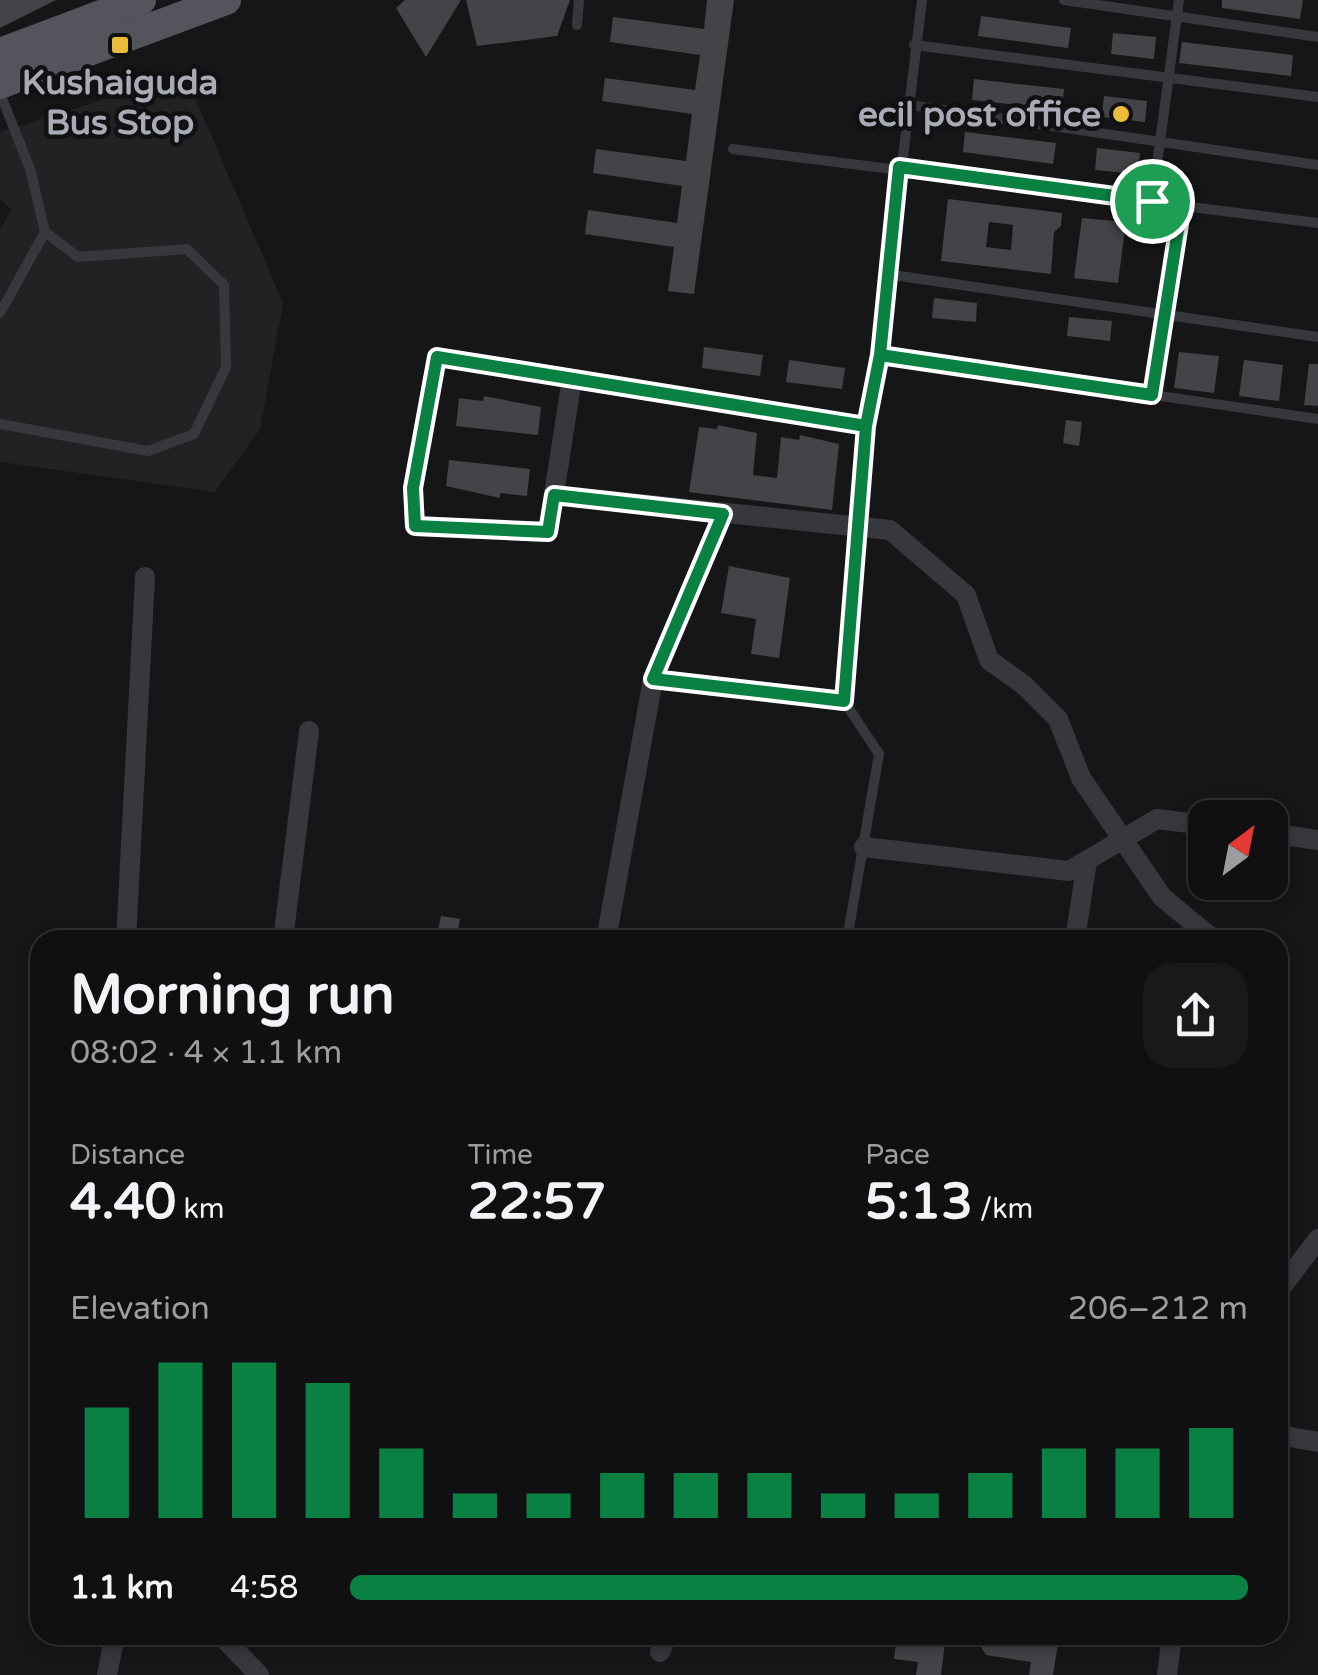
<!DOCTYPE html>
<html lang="en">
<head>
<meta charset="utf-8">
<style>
  :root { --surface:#101012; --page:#19191b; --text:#f1f3f6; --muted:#9c9d9f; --line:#303032; --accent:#0b8043 }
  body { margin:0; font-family:"Varela Round",sans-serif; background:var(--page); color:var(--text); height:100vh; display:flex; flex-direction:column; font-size:38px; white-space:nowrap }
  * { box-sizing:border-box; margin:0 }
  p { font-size:32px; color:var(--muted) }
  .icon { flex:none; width:55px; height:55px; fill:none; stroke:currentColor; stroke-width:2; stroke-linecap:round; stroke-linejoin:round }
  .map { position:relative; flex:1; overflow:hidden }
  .sheet { position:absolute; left:30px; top:930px; width:1258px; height:715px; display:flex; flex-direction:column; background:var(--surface); border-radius:30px; box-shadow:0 5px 15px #0003,0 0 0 2px var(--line) }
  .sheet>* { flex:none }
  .needle { width:65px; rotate:32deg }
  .controls { position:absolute; left:1188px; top:800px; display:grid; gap:20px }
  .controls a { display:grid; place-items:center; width:100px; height:100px; border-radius:20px; background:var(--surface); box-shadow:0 5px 15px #0003,0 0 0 2px var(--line); font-size:50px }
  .pin { position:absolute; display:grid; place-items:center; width:85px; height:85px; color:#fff; margin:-42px; border:5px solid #fff; border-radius:50%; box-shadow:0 2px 10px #0007 }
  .round { display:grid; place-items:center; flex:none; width:105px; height:105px; border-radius:30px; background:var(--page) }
  .summary { display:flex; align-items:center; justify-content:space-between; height:170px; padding:0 40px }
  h1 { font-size:55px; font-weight:700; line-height:75px }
  .figures { display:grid; grid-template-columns:repeat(3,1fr); gap:15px; height:170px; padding:10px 40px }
  .figures div { display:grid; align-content:center }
  .figures b { font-size:50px; font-weight:700 }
  .figures small { font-size:28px; font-weight:400 }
  .figures p { font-size:28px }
  .chart { height:280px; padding:20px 40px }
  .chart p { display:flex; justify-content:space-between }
  .chart svg { width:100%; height:180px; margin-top:10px; stroke:var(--accent); stroke-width:6 }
  ul { padding:0 40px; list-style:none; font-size:32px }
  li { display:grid; grid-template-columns:160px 120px 1fr; align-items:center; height:75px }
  li i { height:25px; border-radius:12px; background:var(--accent) }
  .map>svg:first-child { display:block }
  .built { fill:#222225 }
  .building { fill:#434348; fill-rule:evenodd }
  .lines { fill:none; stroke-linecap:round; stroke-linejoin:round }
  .service { stroke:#37383d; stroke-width:10 }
  .minor { stroke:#37383d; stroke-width:20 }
  .primary { stroke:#53545c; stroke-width:30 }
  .route-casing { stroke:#fff; stroke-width:20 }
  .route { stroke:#0b8043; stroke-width:12 }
  .poi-dot { fill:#ebbd3b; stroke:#111113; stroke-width:4 }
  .labels { text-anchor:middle; stroke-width:9; stroke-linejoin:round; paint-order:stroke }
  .poi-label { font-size:35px; font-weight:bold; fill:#a9acb7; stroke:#111113 }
</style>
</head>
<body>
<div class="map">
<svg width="1318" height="1675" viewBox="0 0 1318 1675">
  <rect width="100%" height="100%" fill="#161618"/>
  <path class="built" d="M185 74 283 303 260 429 215 492 0 462V229L11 210 0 198V132Z"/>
  <g class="building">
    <path d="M0 0H56L0 28Z"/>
    <path d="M405 0H461L426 57 396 8Z"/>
    <path d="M466 0H570L557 36 477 46Z"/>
    <path d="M707 0H734L694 294 668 291 674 247 585 234 588 210 677 223 682 186 593 173 596 149 686 161 692 114 602 101 605 78 695 90 700 55 610 42 613 17 704 29Z"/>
    <path d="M1222 0H1303L1300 19 1222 8Z"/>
    <path d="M981 16 1071 28 1068 48 978 36Z"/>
    <path d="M1113 33 1156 37 1154 59 1111 54Z"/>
    <path d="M1182 42 1293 55 1291 76 1179 63Z"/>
    <path d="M974 79 1064 89 1062 110 972 100Z"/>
    <path d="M1104 96 1147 101 1145 122 1102 117Z"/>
    <path d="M965 132 1056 143 1053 164 963 152Z"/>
    <path d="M1097 148 1140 153 1138 174 1095 170Z"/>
    <path d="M948 199 1062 213 1061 226 1054 232 1051 274 941 261ZM989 222 1013 225 1011 250 986 247Z"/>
    <path d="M1082 218 1126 222 1118 283 1074 278Z"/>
    <path d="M934 298 977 303 976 322 932 318Z"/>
    <path d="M1069 317 1112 321 1110 341 1067 336Z"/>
    <path d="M704 347 763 355 760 376 702 368Z"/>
    <path d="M1179 352 1219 356 1214 393 1174 388Z"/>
    <path d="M789 360 845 368 842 389 786 382Z"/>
    <path d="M1244 360 1283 365 1279 401 1239 396Z"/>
    <path d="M1309 364H1318V406L1304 405Z"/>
    <path d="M484 396 541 407 538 435 456 426 459 398 483 401Z"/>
    <path d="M1066 420 1082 422 1079 446 1063 443Z"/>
    <path d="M718 425 757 433 753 475 777 478 781 437 799 440 800 435 839 444 832 510 689 492 699 427 717 429Z"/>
    <path d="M449 460 530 469 527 496 500 493V498L446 486Z"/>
    <path d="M729 566 790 578 779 658 751 654 756 619 721 613Z"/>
    <path d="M441 916 460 919 456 939 437 935Z"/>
    <path d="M897 1635H946L941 1675H916L918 1662 894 1659Z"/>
    <path d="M973 1635 1059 1638 1053 1675H1029L1031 1662 986 1655Z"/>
  </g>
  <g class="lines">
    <g class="service">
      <path d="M1064 0 1318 37"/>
      <path d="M577 25 579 0"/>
      <path d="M914 45 1318 97"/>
      <path d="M0 93 30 169 45 232 78 257 187 249 224 285 226 367 194 434 148 451 0 424"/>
      <path d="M909 105 1318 165"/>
      <path d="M733 149 1318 223"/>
      <path d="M1152 201 1179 0"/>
      <path d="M886 274 1318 337"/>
      <path d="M0 313 45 232"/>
      <path d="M879 355 1318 419"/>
      <path d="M1152 395 1181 205"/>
      <path d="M847 940 879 754 844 701 866 426 879 355 922 0"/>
    </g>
    <g class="minor">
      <path d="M572 379 548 532 415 526 413 488 437 357 866 426"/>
      <path d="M554 495 890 530 966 595 989 660 1024 685 1058 719 1081 778 1162 897 1214 940"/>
      <path d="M653 679 844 701"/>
      <path d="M1270 833 1318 840"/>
      <path d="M864 847 1069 871 1157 819 1205 825"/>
      <path d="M126 937 147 940"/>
      <path d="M126 940 145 577"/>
      <path d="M283 940 309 731"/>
      <path d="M606 940 653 679 723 514"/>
      <path d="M1075 940 1087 861"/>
      <path d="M1278 1306 1280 1289 1318 1239"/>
      <path d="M1278 1435 1318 1442"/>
      <path d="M221 1635 259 1675"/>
      <path d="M660 1652 668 1635"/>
      <path d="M107 1675 115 1635"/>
      <path d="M1167 1675 1172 1635"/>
    </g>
    <g class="primary">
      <path d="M0 53 141 0"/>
      <path d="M0 84 226 0"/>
    </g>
  </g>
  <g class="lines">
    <g class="route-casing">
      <path id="route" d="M1152 201 899 167 880 355 866 426 437 357 413 488 415 526 548 532 554 495 723 514 653 679 844 701 866 426 880 355 1152 395 1182 205 1152 201"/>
    </g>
    <use href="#route" class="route"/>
  </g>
  <g class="poi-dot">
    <rect x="110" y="35" width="20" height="20" rx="5"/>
    <circle cx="1121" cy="114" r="10"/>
  </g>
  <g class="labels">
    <g class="poi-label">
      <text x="120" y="94">Kushaiguda<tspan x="120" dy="40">Bus Stop</tspan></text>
      <text x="1101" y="126" text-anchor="end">ecil post office</text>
    </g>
  </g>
</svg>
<div class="controls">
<a><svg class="needle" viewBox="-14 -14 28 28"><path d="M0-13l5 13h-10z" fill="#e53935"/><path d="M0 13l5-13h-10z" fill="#9c9d9f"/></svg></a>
</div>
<div class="pin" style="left:1152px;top:201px;background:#1e9e55"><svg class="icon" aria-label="arrive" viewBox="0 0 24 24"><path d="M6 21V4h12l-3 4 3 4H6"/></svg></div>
<section class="sheet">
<div class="summary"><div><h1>Morning run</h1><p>08:02 · 4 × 1.1 km</p></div><a class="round"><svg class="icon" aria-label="share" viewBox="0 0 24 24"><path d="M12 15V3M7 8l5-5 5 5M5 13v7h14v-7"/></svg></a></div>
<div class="figures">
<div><p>Distance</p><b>4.40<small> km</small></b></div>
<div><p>Time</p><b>22:57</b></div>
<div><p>Pace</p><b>5:13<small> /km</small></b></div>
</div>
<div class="chart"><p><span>Elevation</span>206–212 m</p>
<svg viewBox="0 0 160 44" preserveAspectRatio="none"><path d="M5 44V17M15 44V6M25 44V6M35 44V11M45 44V27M55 44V38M65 44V38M75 44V33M85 44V33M95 44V33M105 44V38M115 44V38M125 44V33M135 44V27M145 44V27M155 44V22"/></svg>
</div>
<ul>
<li><b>1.1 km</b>4:58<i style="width:100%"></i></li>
</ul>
</section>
</div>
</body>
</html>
